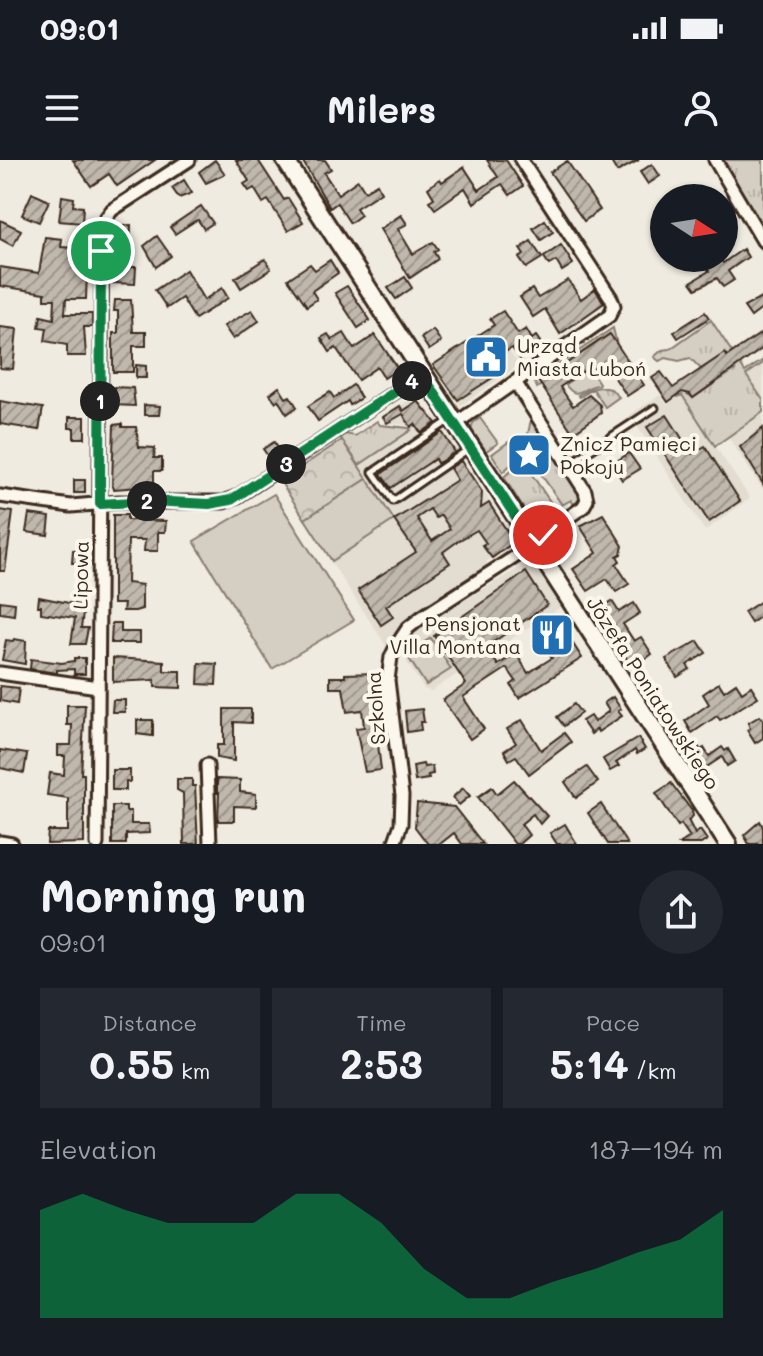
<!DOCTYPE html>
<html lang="en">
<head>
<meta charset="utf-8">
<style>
  :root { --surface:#171b24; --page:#242831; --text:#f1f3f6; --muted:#9ea1a6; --accent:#0b8043 }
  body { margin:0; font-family:Mali,sans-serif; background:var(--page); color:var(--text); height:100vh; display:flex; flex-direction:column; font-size:30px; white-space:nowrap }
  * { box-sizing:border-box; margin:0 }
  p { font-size:26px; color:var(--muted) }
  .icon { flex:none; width:44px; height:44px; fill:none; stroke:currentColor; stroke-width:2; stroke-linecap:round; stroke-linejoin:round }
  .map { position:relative; height:684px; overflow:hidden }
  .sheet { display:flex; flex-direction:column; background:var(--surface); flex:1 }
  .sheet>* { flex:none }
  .needle { width:52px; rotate:102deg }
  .tools { position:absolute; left:650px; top:24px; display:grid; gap:16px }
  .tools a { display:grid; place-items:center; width:88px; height:88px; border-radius:50%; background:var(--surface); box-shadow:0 2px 6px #0004; font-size:40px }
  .pin { position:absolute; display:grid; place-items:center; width:68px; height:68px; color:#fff; margin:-34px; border:4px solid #fff; border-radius:50%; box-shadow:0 2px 8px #0007 }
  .km { position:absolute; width:40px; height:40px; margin:-20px; border-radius:50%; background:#222; color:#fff; font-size:22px; line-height:40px; text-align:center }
  .round { display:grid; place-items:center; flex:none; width:84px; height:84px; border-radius:42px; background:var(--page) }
  .head { display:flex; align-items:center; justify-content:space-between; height:136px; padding:0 40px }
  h1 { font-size:44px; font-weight:700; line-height:60px }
  .figures { display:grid; grid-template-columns:repeat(3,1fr); gap:12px; height:136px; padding:8px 40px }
  .figures div { display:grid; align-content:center; border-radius:0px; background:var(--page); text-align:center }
  .figures b { font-size:40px; font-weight:700 }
  .figures small { font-size:22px; font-weight:400 }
  .figures p { font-size:22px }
  .chart { height:224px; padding:16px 40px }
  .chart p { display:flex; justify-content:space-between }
  .chart svg { width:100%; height:144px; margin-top:8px; fill:var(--accent); opacity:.7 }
  .status { display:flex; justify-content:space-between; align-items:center; height:56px; padding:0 40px; background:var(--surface); direction:ltr }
  .status svg { height:22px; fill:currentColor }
  header { display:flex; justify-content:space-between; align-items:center; height:104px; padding:0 40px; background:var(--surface); font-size:36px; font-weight:700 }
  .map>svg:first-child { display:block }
  .built { fill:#e2dcd1; fill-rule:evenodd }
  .grass { fill:url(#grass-tufts); stroke:#887c70; stroke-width:2 }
  .park { fill:url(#park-crowns); stroke:#887c70; stroke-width:2 }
  .garden { fill:#d5cec3; stroke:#887c70; stroke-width:2 }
  .building { fill:url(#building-hatch); stroke:#3b2a1e; stroke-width:2; fill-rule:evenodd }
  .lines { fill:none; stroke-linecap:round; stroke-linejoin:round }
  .lane-casing { stroke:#3b2a1e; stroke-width:11 }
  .street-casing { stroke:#3b2a1e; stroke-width:17 }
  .secondary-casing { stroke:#3b2a1e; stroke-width:22 }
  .lane { stroke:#fbf7ec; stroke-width:5 }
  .street { stroke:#fbf7ec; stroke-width:11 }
  .secondary { stroke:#fbf7ec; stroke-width:16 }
  .route-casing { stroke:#fff; stroke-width:16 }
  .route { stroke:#0b8043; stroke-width:10 }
  .labels { text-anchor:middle; stroke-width:8; stroke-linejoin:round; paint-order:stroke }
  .poi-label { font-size:20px; fill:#3b2a1e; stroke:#fbf7ec; text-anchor:start }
  .street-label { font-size:20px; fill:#3b2a1e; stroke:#fbf7ec }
</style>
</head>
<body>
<div class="status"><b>09:01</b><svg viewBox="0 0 49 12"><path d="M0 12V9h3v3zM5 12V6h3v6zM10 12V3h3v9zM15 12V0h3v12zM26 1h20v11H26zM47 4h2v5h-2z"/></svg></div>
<header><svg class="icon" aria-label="menu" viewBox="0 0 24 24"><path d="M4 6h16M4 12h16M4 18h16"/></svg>Milers<svg class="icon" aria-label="person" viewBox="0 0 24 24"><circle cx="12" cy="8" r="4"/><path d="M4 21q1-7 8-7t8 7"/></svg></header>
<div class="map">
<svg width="763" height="684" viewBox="0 0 763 684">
  <defs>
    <pattern id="grass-tufts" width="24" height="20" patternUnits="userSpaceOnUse" patternTransform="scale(2)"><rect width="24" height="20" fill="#d5cec3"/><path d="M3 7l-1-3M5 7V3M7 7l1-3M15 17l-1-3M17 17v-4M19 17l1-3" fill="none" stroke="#b8b1a7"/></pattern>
    <pattern id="park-crowns" width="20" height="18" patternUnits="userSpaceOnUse" patternTransform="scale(2)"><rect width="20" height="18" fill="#d5cec3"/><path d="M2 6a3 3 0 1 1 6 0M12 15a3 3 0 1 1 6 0" fill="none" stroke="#b8b1a7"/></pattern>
    <pattern id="building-hatch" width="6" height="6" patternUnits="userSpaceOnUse" patternTransform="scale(2)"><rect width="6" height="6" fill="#c0b8ad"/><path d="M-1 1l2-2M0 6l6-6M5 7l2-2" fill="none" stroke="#9d968c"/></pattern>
  </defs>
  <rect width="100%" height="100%" fill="#f0ebe0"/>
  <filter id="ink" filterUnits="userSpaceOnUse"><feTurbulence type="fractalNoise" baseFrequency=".0125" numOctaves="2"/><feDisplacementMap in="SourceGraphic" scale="16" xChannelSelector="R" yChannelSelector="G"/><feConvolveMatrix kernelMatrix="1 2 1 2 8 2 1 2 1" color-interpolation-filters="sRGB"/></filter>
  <g filter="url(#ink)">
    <g class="built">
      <path d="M492 166 519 205 460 246 433 205Z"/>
      <path d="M763 203V240L746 215Z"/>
      <path d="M660 235 667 245 681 235 750 338 705 371 630 255Z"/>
      <path d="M415 236 429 257 434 255 516 382 486 402 488 406 408 458 387 487 331 402 394 360 359 305 411 270 407 265 387 263 403 254 412 267 427 256 418 241 403 251 400 246ZM460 299 482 332V334L462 347 448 326 457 320 449 306ZM445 337 453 350 442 357 435 346 417 358 395 360 410 349Z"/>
      <path d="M763 252V330L728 277Z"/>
      <path d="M529 402 532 403 561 447 431 531 424 529 400 491 408 479 425 464Z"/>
    </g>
    <g class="grass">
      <path d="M724 0H763V71L733 23Z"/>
      <path d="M711 160 745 212 763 200V203L746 215 763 240V252L715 286 682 235 678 237 676 234 682 230 693 238 735 210 725 194 701 209 690 198 679 201 666 198 659 201 654 197 662 190 670 189Z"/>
      <path d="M613 168 617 185 609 174 539 222 541 225 537 228 535 223 537 219Z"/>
      <path d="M589 208 599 223 598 225C581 227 577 242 565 224Z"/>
      <path d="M600 227 611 229 619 237 605 247 593 229 580 237 578 235 590 229Z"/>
      <path d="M480 258 498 283 486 291 471 269 473 263Z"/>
      <path d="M531 259 542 275 530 287 526 284Z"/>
      <path d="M377 261 380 265 409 268 411 270 359 305 340 277 345 274 355 276Z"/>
      <path d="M544 278 580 333 581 340 575 346 571 340 562 345 530 298 533 295 531 292Z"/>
      <path d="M510 281 520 296 503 312 492 294Z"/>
      <path d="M522 300 555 349 546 356 548 359 538 365 533 364 504 317Z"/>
    </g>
    <path class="park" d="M342 280 367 319 305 359 280 321Z"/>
    <g class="garden">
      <path d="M367 319 394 360 332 401 305 359Z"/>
      <path d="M274 334 354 460 272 509 194 381Z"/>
      <path d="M431 478 451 509 426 525 406 494Z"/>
    </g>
    <g class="building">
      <path d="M73 0H155L117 26 109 14 91 26Z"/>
      <path d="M215 0 225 14 206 23 199 12Z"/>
      <path d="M236 0H258L284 40 288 38 303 62 288 71 268 40 263 43 254 28 249 31 244 24 249 21Z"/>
      <path d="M302 0H325L331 9 324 13 338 34 358 20 365 31 377 24 381 32 356 48 361 55 350 63 337 43 330 48Z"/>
      <path d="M487 0H506L523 26 510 35 502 24 474 43 465 28 435 49 429 41 434 38 428 28 440 19 442 22 464 7 479 30 498 17Z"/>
      <path d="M610 0H639L617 12Z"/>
      <path d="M567 1 600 50 584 61 550 12Z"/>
      <path d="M652 4 660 16 648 24 640 12Z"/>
      <path d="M184 20 192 33 179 38 172 28Z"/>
      <path d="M32 33 49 41 39 62 22 55Z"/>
      <path d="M62 36 74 38 73 46 83 47 82 63 59 61Z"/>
      <path d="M201 46 213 63 204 69 198 60 195 61 175 74 170 67Z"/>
      <path d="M401 55 407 64 398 69 413 94 433 82 438 89 434 92 438 99 410 118 380 69Z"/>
      <path d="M0 60 21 70 13 86 0 79Z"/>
      <path d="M545 60 553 72 541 80 533 68Z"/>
      <path d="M131 65 130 107H136L135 124 113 123 114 66Z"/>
      <path d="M157 76 171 96 156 107 144 86Z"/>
      <path d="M45 77 62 79 61 87 88 89 86 139H66L65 154H92V167H84L86 196H67V185L45 181 47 168 39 167 41 156 54 159 55 139H45V133L0 126V107L39 113Z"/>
      <path d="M531 81 542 98 526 108 519 98 524 95 520 89Z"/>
      <path d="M561 85 573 104 562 111 556 101 549 105 544 97Z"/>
      <path d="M743 89 748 97 728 111 734 120 723 127 717 118 696 129 691 122 709 111 707 108 720 99 723 103Z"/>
      <path d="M265 99 271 109 241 128 235 118Z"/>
      <path d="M330 100 338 113 312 131 317 139 307 146 288 119 310 104 315 110Z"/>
      <path d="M186 110 204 140 222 128 228 138 195 159 182 138 167 148 155 130Z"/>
      <path d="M405 117 412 128 396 139 388 128Z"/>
      <path d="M568 120 581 139 595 129 604 143 560 174 545 149 533 157 520 137 532 129 538 138Z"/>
      <path d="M347 126 370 160 358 168 335 133Z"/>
      <path d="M763 137V148L751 157 744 147Z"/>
      <path d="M115 140H131L133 172H146V186H133V212H113V173H118V151H114Z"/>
      <path d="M252 150 259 161 233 179 224 166Z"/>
      <path d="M503 151 518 174 526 169 532 179 536 176 542 185 520 199 512 188 497 197 503 211 458 240 433 205 494 165 490 159Z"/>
      <path d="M705 152 709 158 678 178 674 172Z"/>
      <path d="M0 167 17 169 13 209 0 208Z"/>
      <path d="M433 170 441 182 429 190 421 178Z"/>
      <path d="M344 173 354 189 375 175 398 209 384 218 377 207 358 220 336 188 330 192 321 178 328 174 332 180Z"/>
      <path d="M610 174 644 225 627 236 604 202 593 209 591 206 560 227 573 246 589 235 600 245 601 253 573 273 539 222Z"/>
      <path d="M760 174 763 179V188L693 238 690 234 682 232 668 242 652 218 661 212 673 228 725 193 727 196Z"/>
      <path d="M136 205 146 206V218H136Z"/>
      <path d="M353 225 361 238 350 245 348 241 318 261 308 246 330 232 334 238Z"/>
      <path d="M114 227 133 228 135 246 113 245Z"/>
      <path d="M279 227 286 238 290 236 297 247 287 254 278 240 276 242 270 234Z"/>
      <path d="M0 241 43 248 39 270 0 264Z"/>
      <path d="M418 241 436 263 421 273 415 264 411 267 403 254 387 263 383 257 400 246 403 251Z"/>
      <path d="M144 245 160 246 159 255H144Z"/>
      <path d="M667 255 692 294 705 286 740 341 709 362 647 267Z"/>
      <path d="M69 257H85V278H74V268H69Z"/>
      <path d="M122 264V267H136L139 287 155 288 154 298H162V311H154V326L114 329 112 324 114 265Z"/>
      <path d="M763 268V324L740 287Z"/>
      <path d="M442 272 455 292 440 302 437 303 435 299 391 328 381 314Z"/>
      <path d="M274 282 281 292 270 299 263 289Z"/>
      <path d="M629 293 640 309 622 320 612 304Z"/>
      <path d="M461 301 482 332 481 348 489 343 514 382 492 398 482 385 486 383 477 370 458 381 443 392 450 403 386 446 393 457 381 465 358 430 416 392 394 360 457 320 450 308ZM430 349 436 358 441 355 450 369 432 381 417 358Z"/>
      <rect x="74" y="320" width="11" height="13"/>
      <path d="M0 350 13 352 5 411H0Z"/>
      <path d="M29 354 50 357 48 375 26 372Z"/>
      <path d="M603 354 623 386 621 394 617 396 620 401 616 404 629 424 616 432 607 419 588 431 573 409 597 393 580 366Z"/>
      <path d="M113 355H127V360L166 361 165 372H158V391H144L145 380H128L127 423 142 425V449L135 451H123L124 444H113Z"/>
      <path d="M73 390H85V403H72Z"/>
      <path d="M526 412 547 445 486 487 498 505 516 493 528 513 552 498 537 476 551 466 566 489 573 484 582 498 519 538 511 525 516 521 507 508 463 537 484 569 470 579 443 540 466 524 434 476Z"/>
      <path d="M39 437 84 446 81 468H88L85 484H71L75 458 41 453V446H38Z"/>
      <path d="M763 440V455L751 463 744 452Z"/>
      <path d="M0 441 15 443 14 455 0 453Z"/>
      <path d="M612 441 619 452 634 443 640 453 623 464 634 481 641 477 652 494 633 508 596 452Z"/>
      <path d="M112 463H121V472H140V483H111Z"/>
      <path d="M14 479 26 481 25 504 2 500 6 480 13 481Z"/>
      <path d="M698 481 706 493 687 505 690 509 677 517 666 499Z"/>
      <path d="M74 498H85V514H74V509L57 510V513L30 509 31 499 62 503 74 501Z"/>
      <path d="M113 498 164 501V511H181V528L155 527V520L113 522Z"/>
      <path d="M199 503 217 504 216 525 198 524Z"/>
      <path d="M378 513 379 525H376L380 554 372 555 374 576 379 575 380 584H378L381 610 365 612 356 568 364 567 362 550 347 552 343 528H330V517H345V514Z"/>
      <path d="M719 523 724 531 736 523 742 532 751 526 758 537 720 560 717 556 692 573 685 561 709 544 703 534Z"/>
      <path d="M0 526 19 528 17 544 0 541Z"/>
      <path d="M613 537 621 549 618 551 622 556 598 572 597 569 591 574 582 561 590 556 594 562 609 551 604 543Z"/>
      <path d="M113 540H125V552H112Z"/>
      <path d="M574 544 581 553 564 566 557 557Z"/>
      <path d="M67 545H85L81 614H84V683L47 684 48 671H68V638L47 635 50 613 64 615 65 596H58V585H71L72 565H67Z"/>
      <path d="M224 549H251V563L234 562V601L217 598V585H224Z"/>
      <path d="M422 549 424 562H420L421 570 407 572 405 551Z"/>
      <path d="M760 556 763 560V578L755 583 747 570 750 568 748 563Z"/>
      <path d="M137 560H153V576L137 574Z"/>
      <path d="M522 560 541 590 564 573 571 582 529 614 516 596 509 600 504 591 516 583 507 569Z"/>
      <path d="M638 578 645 589 637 594 635 590 616 603 619 606 610 611 603 599Z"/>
      <path d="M698 586 701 590 704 588 709 596 722 587 725 591 728 589 735 601 727 606 722 597 699 612 687 593Z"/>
      <path d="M0 590 27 594 24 613 0 608Z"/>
      <path d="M423 604 424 607 432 606 433 614 428 615 429 619 415 621 413 606Z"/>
      <path d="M587 607 598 622 576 638 565 622Z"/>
      <path d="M112 610H130V622H126V630H112Z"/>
      <path d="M177 619H192V626H195L198 684H184L183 633 177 630Z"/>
      <path d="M217 619 240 620V632L256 634V647L234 646V661H218L219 633H217Z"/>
      <path d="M514 620 547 656 540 664 533 654 521 664 529 675 519 684H515L478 637 492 627 497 634Z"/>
      <path d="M671 623 692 651 693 656 688 660 695 674 700 670 707 680 701 684H679L690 677 681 664 678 666 656 633Z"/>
      <path d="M463 628 470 636 459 645 453 637Z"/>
      <path d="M417 643 454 647 483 684H462L454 673 440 684H428L415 667Z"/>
      <path d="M601 644 627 684H608L588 653Z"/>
      <path d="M112 646H126V651H131V664H149L150 673 126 674V684H112Z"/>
      <path d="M760 661 763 667V684H749L744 675Z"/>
      <path d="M565 664 577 684H557L550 673Z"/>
    </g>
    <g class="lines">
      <g class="lane-casing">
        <g id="lane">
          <path d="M450 260 373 312 393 341 470 288"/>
          <path d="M568 305 655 248"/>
        </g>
      </g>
      <g class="street-casing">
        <g id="street">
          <path d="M715 0 763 81"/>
          <path d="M515 222 609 156 614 146 611 138 521 0"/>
          <path d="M0 336 71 346 119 342H224L238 336 422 214"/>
          <path d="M0 513 98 527"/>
          <path d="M207 605 210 684"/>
          <path d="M0 682 12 684"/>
          <path d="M97 684 102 69 106 58 112 50 189 0"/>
          <path d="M394 684 401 664 402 636 388 520 391 497 398 483 408 468 422 457 524 391 543 375 583 347 587 340 585 331 515 222 455 264"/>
        </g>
      </g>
      <g class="secondary-casing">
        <path id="secondary" d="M285 0 728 684"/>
      </g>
      <use href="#lane" class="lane"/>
      <use href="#street" class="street"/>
      <use href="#secondary" class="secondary"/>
    </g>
  </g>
  <g class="lines" filter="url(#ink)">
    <g class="route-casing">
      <path id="route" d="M101 91 100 344 150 341 209 344 231 340 422 214 533 383 543 375"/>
    </g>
    <use href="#route" class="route"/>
  </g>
  <defs>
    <g id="civic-square" transform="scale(2.3)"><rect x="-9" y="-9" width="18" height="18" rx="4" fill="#1f6fb2" stroke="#fbf7ec"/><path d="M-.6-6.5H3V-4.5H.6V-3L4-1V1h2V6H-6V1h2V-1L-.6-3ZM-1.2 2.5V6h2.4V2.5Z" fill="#fff"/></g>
    <g id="sight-square" transform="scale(2.3)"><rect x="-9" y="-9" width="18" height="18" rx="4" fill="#1f6fb2" stroke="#fbf7ec"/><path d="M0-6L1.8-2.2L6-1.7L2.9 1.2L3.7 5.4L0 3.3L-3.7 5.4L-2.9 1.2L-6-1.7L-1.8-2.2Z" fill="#fff"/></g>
    <g id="restaurant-square" transform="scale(2.3)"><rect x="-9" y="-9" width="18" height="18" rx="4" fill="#1f6fb2" stroke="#fbf7ec"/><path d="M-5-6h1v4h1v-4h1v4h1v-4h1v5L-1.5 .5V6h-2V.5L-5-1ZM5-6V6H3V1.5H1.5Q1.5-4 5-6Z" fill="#fff"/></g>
  </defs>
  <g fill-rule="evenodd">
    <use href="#civic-square" x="486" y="197"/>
    <use href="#sight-square" x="529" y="295"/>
    <use href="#restaurant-square" x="552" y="475"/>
  </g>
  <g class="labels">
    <g class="poi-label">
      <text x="517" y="193">Urząd<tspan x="517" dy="23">Miasta Luboń</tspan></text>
      <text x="560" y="291">Znicz Pamięci<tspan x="560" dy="23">Pokoju</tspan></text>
      <text x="521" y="471" text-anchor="end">Pensjonat<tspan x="521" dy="23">Villa Montana</tspan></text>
    </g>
    <g class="street-label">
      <text transform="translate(81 415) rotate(-89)" y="7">Lipowa</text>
      <text transform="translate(653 533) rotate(57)" y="7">Józefa Poniatowskiego</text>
      <text transform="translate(376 548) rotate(-94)" y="7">Szkolna</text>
    </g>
  </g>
</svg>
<div class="tools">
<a><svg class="needle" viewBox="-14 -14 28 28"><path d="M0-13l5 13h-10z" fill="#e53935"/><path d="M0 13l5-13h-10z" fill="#9ea1a6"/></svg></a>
</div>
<div class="pin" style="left:101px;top:91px;background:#1e9e55"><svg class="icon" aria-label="arrive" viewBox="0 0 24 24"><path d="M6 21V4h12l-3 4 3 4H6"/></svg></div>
<div class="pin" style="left:543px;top:375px;background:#d93025"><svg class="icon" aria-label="check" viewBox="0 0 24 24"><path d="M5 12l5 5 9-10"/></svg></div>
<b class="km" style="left:100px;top:241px">1</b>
<b class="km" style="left:147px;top:341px">2</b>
<b class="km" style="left:286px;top:304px">3</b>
<b class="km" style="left:412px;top:221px">4</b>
</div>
<section class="sheet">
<div class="head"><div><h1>Morning run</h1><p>09:01</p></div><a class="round"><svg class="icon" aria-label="share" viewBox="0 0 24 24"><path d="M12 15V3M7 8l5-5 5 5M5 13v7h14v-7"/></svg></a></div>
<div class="figures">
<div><p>Distance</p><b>0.55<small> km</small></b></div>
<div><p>Time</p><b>2:53</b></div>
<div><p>Pace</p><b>5:14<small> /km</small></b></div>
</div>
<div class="chart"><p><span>Elevation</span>187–194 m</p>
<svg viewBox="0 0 160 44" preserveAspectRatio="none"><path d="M0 44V11L10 6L20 11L30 15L40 15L50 15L60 6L70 6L80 15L90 29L100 38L110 38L120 33L130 29L140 24L150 20L160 11V44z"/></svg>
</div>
</section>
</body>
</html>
